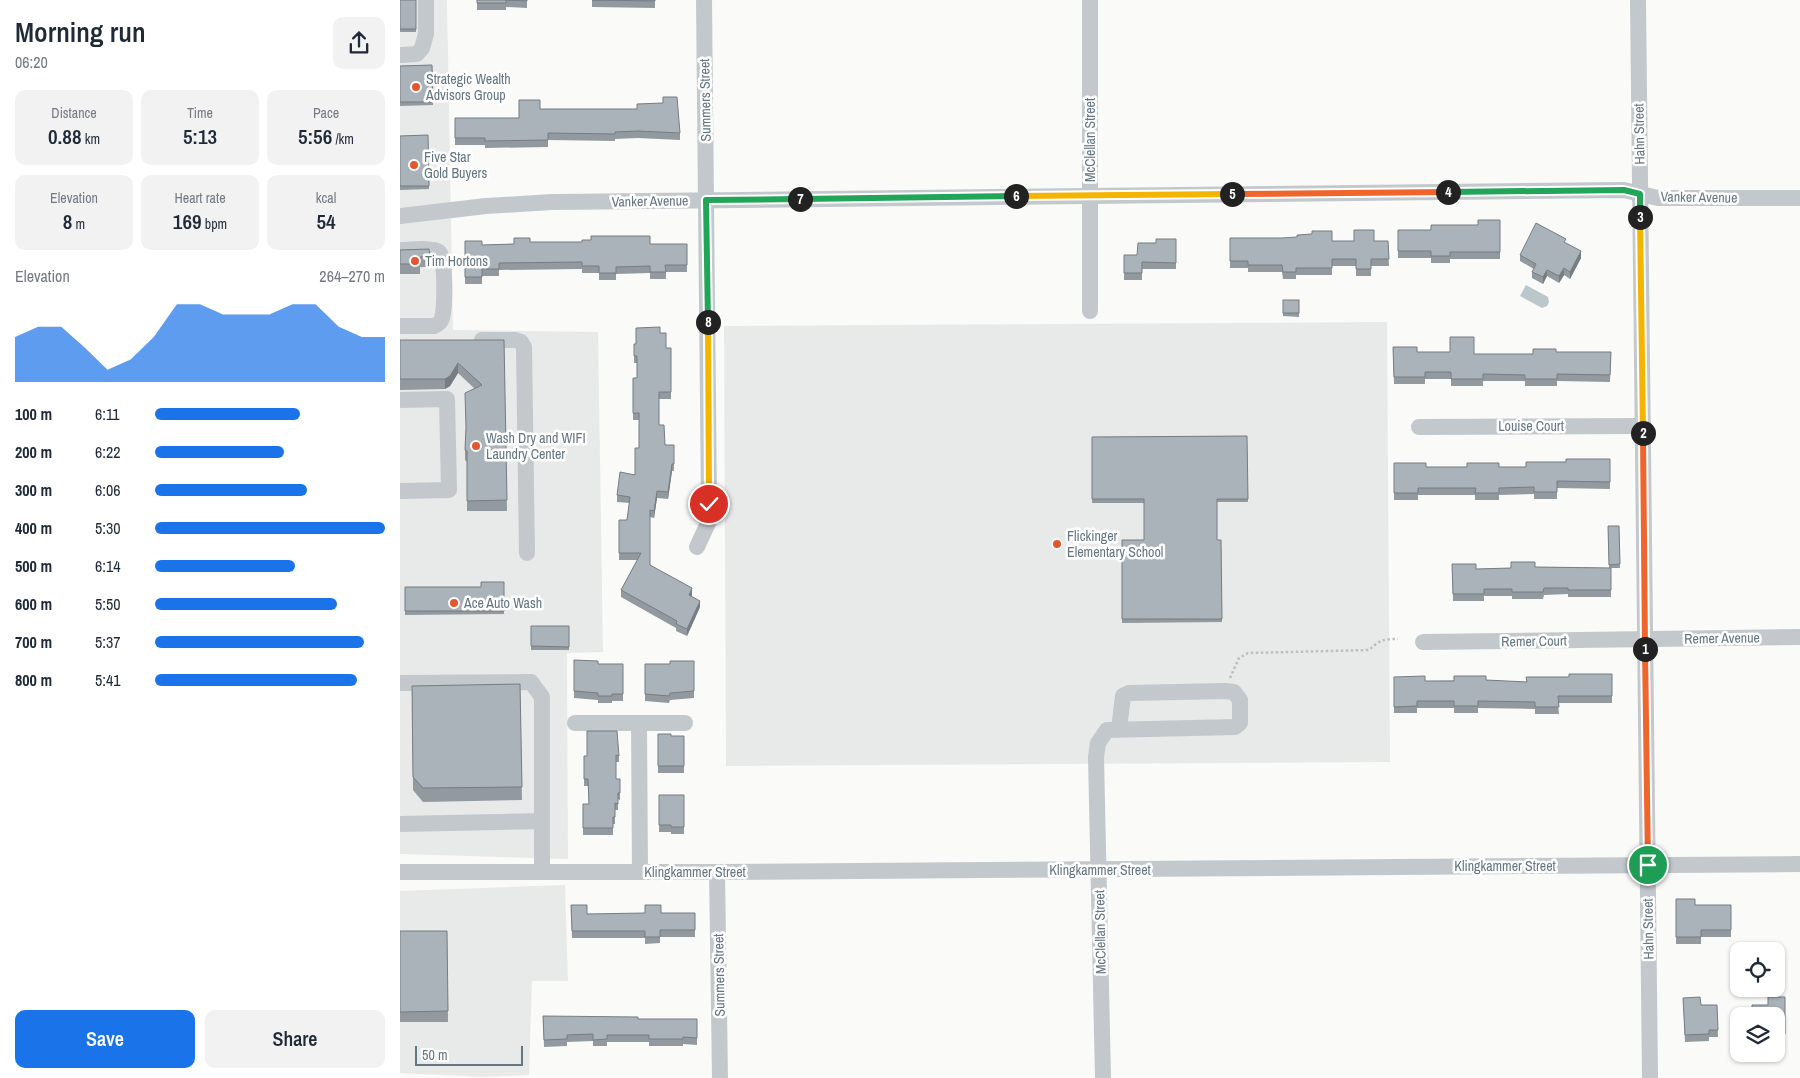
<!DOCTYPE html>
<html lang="en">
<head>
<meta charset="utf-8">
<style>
  :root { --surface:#fff; --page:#f2f2f3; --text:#1f2937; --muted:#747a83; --accent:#1a73e8 }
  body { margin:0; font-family:"Archivo Narrow",sans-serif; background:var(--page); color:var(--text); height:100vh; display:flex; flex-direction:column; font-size:19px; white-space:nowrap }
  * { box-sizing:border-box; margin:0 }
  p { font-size:16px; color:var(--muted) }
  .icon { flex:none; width:28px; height:28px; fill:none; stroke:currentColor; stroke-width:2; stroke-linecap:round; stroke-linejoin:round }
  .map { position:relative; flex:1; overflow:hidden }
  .side { display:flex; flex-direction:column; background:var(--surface); width:400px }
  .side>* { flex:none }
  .controls { position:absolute; left:1330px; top:942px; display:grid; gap:10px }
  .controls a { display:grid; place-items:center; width:55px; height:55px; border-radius:10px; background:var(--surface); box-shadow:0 1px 4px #0004; font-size:25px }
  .scale { position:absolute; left:15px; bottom:12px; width:108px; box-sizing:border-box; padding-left:5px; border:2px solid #657683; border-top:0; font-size:14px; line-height:18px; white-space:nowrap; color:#657683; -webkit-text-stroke:4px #fff; paint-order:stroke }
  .pin { position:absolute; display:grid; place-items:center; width:42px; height:42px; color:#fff; margin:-21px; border:2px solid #fff; border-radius:50%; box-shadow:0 1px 5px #0007 }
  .km { position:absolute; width:25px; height:25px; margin:-12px; border-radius:50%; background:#222; color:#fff; font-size:14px; line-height:25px; text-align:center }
  .round { display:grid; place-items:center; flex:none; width:52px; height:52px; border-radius:10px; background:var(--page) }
  .headline { display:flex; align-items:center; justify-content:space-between; height:85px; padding:0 15px }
  h1 { font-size:28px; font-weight:600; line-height:38px }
  .metrics { display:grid; grid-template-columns:repeat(3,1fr); gap:8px; height:85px; padding:5px 15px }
  .metrics div { display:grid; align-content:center; border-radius:10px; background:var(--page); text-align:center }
  .metrics b { font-size:21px; font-weight:600 }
  .metrics small { font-size:14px; font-weight:400 }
  .metrics p { font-size:14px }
  .chart { height:140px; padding:10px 15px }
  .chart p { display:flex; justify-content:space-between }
  .chart svg { width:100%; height:90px; margin-top:5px; fill:var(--accent); opacity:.7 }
  .button { display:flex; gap:10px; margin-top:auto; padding:10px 15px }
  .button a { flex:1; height:58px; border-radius:10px; background:var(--accent); color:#fff; font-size:20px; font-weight:600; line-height:58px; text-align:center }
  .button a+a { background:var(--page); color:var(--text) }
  ul { padding:0 15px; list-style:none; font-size:16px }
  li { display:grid; grid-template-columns:80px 60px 1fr; align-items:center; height:38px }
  li i { height:12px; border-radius:6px; background:var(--accent) }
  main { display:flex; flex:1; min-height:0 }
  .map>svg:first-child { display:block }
  .built { fill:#e8e9e9 }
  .water { fill:#bbc7cb }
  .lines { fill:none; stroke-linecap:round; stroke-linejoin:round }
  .path { stroke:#bbbfc2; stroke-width:2.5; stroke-dasharray:2.5 2.5; stroke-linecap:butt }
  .minor { stroke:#c3c8cc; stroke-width:16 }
  .wall { fill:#929a9f }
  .shaded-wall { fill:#777d82 }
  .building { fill:#aab3b9; stroke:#777d82 }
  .split-1-casing { stroke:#fff; stroke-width:10 }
  .split-2-casing { stroke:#fff; stroke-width:10 }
  .split-3-casing { stroke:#fff; stroke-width:10 }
  .split-4-casing { stroke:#fff; stroke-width:10 }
  .split-5-casing { stroke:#fff; stroke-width:10 }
  .split-6-casing { stroke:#fff; stroke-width:10 }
  .split-7-casing { stroke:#fff; stroke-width:10 }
  .split-8-casing { stroke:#fff; stroke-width:10 }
  .split-9-casing { stroke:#fff; stroke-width:10 }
  .split-1 { stroke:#f0652b; stroke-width:6 }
  .split-2 { stroke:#f0652b; stroke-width:6 }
  .split-3 { stroke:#f5b400; stroke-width:6 }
  .split-4 { stroke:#22a559; stroke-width:6 }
  .split-5 { stroke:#f0652b; stroke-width:6 }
  .split-6 { stroke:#f5b400; stroke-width:6 }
  .split-7 { stroke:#22a559; stroke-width:6 }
  .split-8 { stroke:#22a559; stroke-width:6 }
  .split-9 { stroke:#f5b400; stroke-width:6 }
  .poi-dot { fill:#e4572e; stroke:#fff; stroke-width:2 }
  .labels { text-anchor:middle; stroke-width:5; stroke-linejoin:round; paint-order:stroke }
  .poi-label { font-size:14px; fill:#657683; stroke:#fff; text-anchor:start }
  .street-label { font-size:14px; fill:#657683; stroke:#fff }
</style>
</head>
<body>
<main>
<section class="side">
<div class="headline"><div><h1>Morning run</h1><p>06:20</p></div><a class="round"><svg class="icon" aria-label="share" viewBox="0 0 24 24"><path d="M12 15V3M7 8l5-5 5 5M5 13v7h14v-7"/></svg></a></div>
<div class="metrics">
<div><p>Distance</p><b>0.88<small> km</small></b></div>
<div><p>Time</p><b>5:13</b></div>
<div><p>Pace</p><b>5:56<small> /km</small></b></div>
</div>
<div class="metrics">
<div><p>Elevation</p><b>8<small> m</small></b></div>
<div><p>Heart rate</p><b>169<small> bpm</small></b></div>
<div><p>kcal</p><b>54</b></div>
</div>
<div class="chart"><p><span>Elevation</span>264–270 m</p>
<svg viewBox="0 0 160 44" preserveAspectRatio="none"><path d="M0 44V22L10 17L20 17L30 27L40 38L50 33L60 22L70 6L80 6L90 11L100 11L110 11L120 6L130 6L140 17L150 22L160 22V44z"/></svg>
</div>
<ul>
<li><b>100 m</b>6:11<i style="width:63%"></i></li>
<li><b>200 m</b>6:22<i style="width:56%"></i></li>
<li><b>300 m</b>6:06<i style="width:66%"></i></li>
<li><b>400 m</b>5:30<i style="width:100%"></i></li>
<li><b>500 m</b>6:14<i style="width:61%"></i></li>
<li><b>600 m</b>5:50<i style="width:79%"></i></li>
<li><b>700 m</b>5:37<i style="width:91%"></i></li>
<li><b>800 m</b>5:41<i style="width:88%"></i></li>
</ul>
<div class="button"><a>Save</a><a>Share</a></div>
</section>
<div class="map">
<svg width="1400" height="1078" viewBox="0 0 1400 1078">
  <rect width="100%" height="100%" fill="#fafaf8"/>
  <g class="built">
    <path d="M0 0H47L53 330 198 332 203 652 167 653 168 859 0 854Z"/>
    <path d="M987 322 990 762 326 766 324 326Z"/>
    <path d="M165 885 168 981H132L129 1075 84 1077 0 1073V891Z"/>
  </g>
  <path class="water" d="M1126 285 1148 297 1149 302 1147 306 1142 308 1120 296Z"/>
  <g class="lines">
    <path class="path" d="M830 678 839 658 848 653 969 650C980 640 983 639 998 639"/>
    <g class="minor">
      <path d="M1238 0 1250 1078"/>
      <path d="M0 55 17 54 22 48 26 34V0"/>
      <path d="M0 216 86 206 152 202 1224 190 1258 198H1400"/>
      <path d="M0 250C8 250 33 247 39 252 46 258 45 308 42 318 41 322 39 324 34 326H0"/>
      <path d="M690 311V0"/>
      <path d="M82 340H115L121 342 124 347 127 553"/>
      <path d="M0 400 47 399 49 490 0 491"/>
      <path d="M1019 427 1242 426"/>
      <path d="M297 547 309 521V505L304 0"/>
      <path d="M1023 642 1400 637"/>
      <path d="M0 683 131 682 142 697V872"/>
      <path d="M175 723H285"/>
      <path d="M239 723 240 872"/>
      <path d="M0 824 142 821"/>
      <path d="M0 872H317L1400 864"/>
      <path d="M317 872 320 1078"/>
      <path d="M703 1078 696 757 698 743 707 730 835 727 840 723V700L834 692 825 691 729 693 723 696 719 729"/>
    </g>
  </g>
  <g class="wall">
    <rect x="0" y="0" width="16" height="32"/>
    <path d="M77 0H127V8L106 7V10H77Z"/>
    <path d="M192 0H255V8L192 7Z"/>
    <path d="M32 65 33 105 0 106V66Z"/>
    <path d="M140 109 280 133V140L238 138 215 139V141L148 140V147L85 148V145H55V118H119Z"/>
    <path d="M28 135 29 189 0 190V136Z"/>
    <path d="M1100 220V259H1050V263H1031V258H998V230H1031L1078 225Z"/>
    <path d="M830 238 932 241H988L989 266H971V276H956V266H932V275H896V279H883L882 272H848V268H830Z"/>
    <path d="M776 239V269H742V280H724V255H737L756 243Z"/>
    <path d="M65 241 82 245 114 244 130 242 250 244H287V272H266V279H250V273L216 274V280H199V273H182V269L99 270V276H82V284H65Z"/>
    <path d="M1166 243 1181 258 1170 279 1164 275 1159 283 1147 276 1143 284 1132 278V272L1134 269 1120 261V255Z"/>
    <path d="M29 249 30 267H20V274H0V250Z"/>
    <path d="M883 300H899V317L883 316Z"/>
    <path d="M260 333 266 348 271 373V399H259V425L265 445H274V471H272L268 499 257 498 254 518 250 517V565L292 595V597L300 607 287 636 276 631V628L221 597V590L238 560H219V520H227L230 503 217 502V495L235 475 239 448V420H233V378H237V363H234V344H236Z"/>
    <path d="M0 340H104L107 511H67V462L65 460V450L66 431 75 389 58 373 50 386 45 389 0 390Z"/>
    <path d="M993 347 1017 352 1074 354H1133L1156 352H1211L1210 382 1157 381V386H1125V381H1083V386H1051V379H1025V384H994Z"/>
    <path d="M847 436 848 502H817V540H821L822 622 722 623V540H744V503H692V437Z"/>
    <path d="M1210 459V489L1157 488V499H1134V494L1099 495V500H1075V495H1018V500H994V463L1026 467H1126Z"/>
    <path d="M1208 526H1219L1220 568H1211V597H1168V594L1144 595 1143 599H1112V596H1084V601H1053L1052 564 1076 569 1111 568 1135 567 1209 568Z"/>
    <path d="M104 582V614L5 615V587H81Z"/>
    <rect x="131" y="626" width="38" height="24"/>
    <path d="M174 660 198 664H223V701H212V703H198V700L174 698Z"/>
    <path d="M294 661V698L270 700 269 703 245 701V664H270Z"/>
    <path d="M1212 674V703H1158L1159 714H1135V709L1078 708V713H1054V708H1017V713H994V677L1025 681 1086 680 1127 682 1169 677Z"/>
    <path d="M120 684 122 800 23 802 13 790 12 686Z"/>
    <path d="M258 734 271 736H284V773H258Z"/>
    <path d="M184 756H219V762H216V779H220V800L218 799V810H215V824H213V835H183V804H189L188 786H184Z"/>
    <path d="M259 795H284V834H271V832H259Z"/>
    <path d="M1276 899 1295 905H1331V937H1301V944H1276Z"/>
    <path d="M171 905 187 914 295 913V937H260V943L245 944V938H172Z"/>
    <path d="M0 931H47L48 1022H0Z"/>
    <path d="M1385 997V1041H1376V1016Z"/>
    <path d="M1283 998 1301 1005H1317L1318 1037H1309V1041L1285 1042Z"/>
    <path d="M143 1016 238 1019H297V1045L283 1044V1046H249V1042H207V1046H193V1041L167 1042V1046L144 1047Z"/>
  </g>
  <g class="shaded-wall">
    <path d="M1181 251V258L1170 279V272Z"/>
    <path d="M1164 268V275L1159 283V276Z"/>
    <path d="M1147 270V276L1143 284V277Z"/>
    <path d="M58 363V373L50 386 45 389V379Z"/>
    <path d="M272 464V471L268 499V492Z"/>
    <path d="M257 491V498L254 518V511Z"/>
    <path d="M292 588V595L289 602V595Z"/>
    <path d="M300 601V607L287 636V629Z"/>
  </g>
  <g class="building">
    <rect x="0" y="0" width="16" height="29"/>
    <path d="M77 0H127V1L106 0V3H77Z"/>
    <path d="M192 0H255V1Z"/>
    <path d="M32 65 33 102H0V66Z"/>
    <path d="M263 97H277L280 133 238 131 215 132V134L148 133V140L85 141V138H55V118H119V100H140V109H237V104L263 103Z"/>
    <path d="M28 135 29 186H0V136Z"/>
    <path d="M1078 220H1100V252H1050V256H1031V251H998V230H1031V225H1078Z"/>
    <path d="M1136 223 1166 239 1164 242 1181 251 1170 272 1164 268 1159 276 1147 270 1143 277 1132 272 1136 264 1120 255Z"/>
    <path d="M954 230H974V241H988L989 259H971V269H956V259H932V268H896V272H883L882 265H848V261H830V238H882L897 237V235L912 234V231H932V241H954Z"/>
    <path d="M191 236H250V244H287V265H265L266 272H250V266L216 267V273H199V266H182V262L99 263V269H82V277H65V241H82V245L114 244V238H130V242H182V240H191Z"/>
    <path d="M756 239H776V263L742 262V273H724V255H737L738 243H756Z"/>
    <path d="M29 249 30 256 20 257V264H0V250Z"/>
    <rect x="883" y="300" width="16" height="13"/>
    <path d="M260 327V333H266V348H271V392H259V425H264L265 445H274V464H272L268 492 257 491 254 511 250 510V565L292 588 289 595 300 601 287 629 276 624 277 621 221 590 241 553H219V520H227L230 497 217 495 220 472 235 475V448H239V413H233V378H237V356H234V344H236V328Z"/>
    <path d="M1050 337H1074V354H1133V349H1156V352H1211L1210 375 1157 374V379H1125V375L1083 374V379H1051V372H1025V377H994L993 347H1017V352H1050Z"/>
    <path d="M0 340H104L107 500 67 501V451L65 450 66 427 65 393 82 385 58 363 50 376 45 379H0Z"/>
    <path d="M847 436 848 499H817V540H821L822 619H722V540H744V499H692V437Z"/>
    <path d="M1166 459H1210V482L1157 481V492H1134V487L1099 488V493H1075L1076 488H1018V493H994V463H1026V467H1067V463H1099V467H1126V462H1166Z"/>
    <path d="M1208 526H1219L1220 564 1209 565Z"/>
    <path d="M1111 562H1135V567L1211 568V590H1168V588H1144L1143 592H1112V589H1084V594H1053L1052 564H1076V569L1111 568Z"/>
    <path d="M81 582H104V611H5V587H81Z"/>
    <path d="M131 626H169V647L131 646Z"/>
    <path d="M174 660 198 661V664H223V694H212V696H198V693L174 691Z"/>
    <path d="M270 661H294V691L270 693 269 696 245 694V664H270Z"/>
    <path d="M1169 674H1212V696H1158L1159 707H1135V702L1078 701V706H1054V701H1017V706L994 707V677L1025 676V681H1054V676H1086V680L1127 682 1126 677H1169Z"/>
    <path d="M120 684 122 787 23 788 13 777 12 686Z"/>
    <path d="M187 731H217L219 756 216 755V779H220V793H218V804L215 803V817H213V828H183V804H189L188 779H184V756H187Z"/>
    <path d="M258 734H271V736H284V766H258Z"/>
    <path d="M259 795H284V827H271V825H259Z"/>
    <path d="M1276 899H1295V905H1331V930H1301V937H1276Z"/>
    <path d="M171 905H187V914L245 913V905H261V913H295V930H260V937H245V931H172Z"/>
    <path d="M0 931H47L48 1011 0 1012Z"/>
    <path d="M1300 997 1301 1005H1317L1318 1030H1309V1034L1285 1035 1283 998Z"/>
    <path d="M1368 997H1385V1034H1376V1016H1352V1005H1368Z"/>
    <path d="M143 1016 238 1017V1019H297V1038L283 1037V1039H249V1035H207V1039L193 1040V1034L167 1035V1039L144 1040Z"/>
  </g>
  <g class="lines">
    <g class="split-1-casing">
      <path id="split-1" d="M1245 649 1248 865"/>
    </g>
    <g class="split-2-casing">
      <path id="split-2" d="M1243 433 1245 649"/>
    </g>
    <g class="split-3-casing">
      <path id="split-3" d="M1240 217 1243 433"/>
    </g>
    <g class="split-4-casing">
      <path id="split-4" d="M1048 192 1224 190 1240 194V217"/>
    </g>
    <g class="split-5-casing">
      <path id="split-5" d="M832 194 1048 192"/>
    </g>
    <g class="split-6-casing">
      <path id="split-6" d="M616 196 832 194"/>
    </g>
    <g class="split-7-casing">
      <path id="split-7" d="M400 199 616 196"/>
    </g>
    <g class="split-8-casing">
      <path id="split-8" d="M308 322 306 200 400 199"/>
    </g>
    <g class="split-9-casing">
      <path id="split-9" d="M308 322 309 504"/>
    </g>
    <use href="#split-1" class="split-1"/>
    <use href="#split-2" class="split-2"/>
    <use href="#split-3" class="split-3"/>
    <use href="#split-4" class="split-4"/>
    <use href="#split-5" class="split-5"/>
    <use href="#split-6" class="split-6"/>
    <use href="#split-7" class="split-7"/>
    <use href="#split-8" class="split-8"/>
    <use href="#split-9" class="split-9"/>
  </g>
  <g class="poi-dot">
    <circle cx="16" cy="87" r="5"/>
    <circle cx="14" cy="165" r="5"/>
    <circle cx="15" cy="261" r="5"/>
    <circle cx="76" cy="446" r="5"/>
    <circle cx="657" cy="544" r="5"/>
    <circle cx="54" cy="603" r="5"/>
  </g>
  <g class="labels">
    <g class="poi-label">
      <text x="26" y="84">Strategic Wealth<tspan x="26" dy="16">Advisors Group</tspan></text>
      <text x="24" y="162">Five Star<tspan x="24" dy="16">Gold Buyers</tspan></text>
      <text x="25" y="266">Tim Hortons</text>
      <text x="86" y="443">Wash Dry and WIFI<tspan x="86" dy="16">Laundry Center</tspan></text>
      <text x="667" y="541">Flickinger<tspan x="667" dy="16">Elementary School</tspan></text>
      <text x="64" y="608">Ace Auto Wash</text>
    </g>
    <g class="street-label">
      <text transform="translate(305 100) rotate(-91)" y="5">Summers Street</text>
      <text transform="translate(1239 134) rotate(-91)" y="5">Hahn Street</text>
      <text transform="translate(690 140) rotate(-90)" y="5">McClellan Street</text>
      <text transform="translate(1299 197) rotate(1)" y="5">Vanker Avenue</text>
      <text transform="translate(250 201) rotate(-1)" y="5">Vanker Avenue</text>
      <text x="1131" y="431">Louise Court</text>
      <text transform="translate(1322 638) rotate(-1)" y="5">Remer Avenue</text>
      <text transform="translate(1134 641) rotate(-1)" y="5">Remer Court</text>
      <text x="1105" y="871">Klingkammer Street</text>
      <text x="700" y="875">Klingkammer Street</text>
      <text x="295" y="877">Klingkammer Street</text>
      <text transform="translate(1248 929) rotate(-91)" y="5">Hahn Street</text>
      <text transform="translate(700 932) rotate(-91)" y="5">McClellan Street</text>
      <text transform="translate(319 975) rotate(-91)" y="5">Summers Street</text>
    </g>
  </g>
</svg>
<div class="controls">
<a><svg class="icon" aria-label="locate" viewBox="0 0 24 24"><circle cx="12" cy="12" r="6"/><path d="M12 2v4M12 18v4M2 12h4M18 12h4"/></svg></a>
<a><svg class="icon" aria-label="layers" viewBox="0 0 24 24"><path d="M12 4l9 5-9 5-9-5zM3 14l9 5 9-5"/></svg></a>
</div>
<div class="scale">50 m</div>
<div class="pin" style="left:1248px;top:865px;background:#1e9e55"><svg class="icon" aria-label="arrive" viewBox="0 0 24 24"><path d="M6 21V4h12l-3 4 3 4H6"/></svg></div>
<div class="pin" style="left:309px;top:504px;background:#d93025"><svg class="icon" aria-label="check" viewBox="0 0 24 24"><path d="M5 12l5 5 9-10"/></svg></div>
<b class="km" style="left:1245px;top:649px">1</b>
<b class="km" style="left:1243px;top:433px">2</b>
<b class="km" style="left:1240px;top:217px">3</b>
<b class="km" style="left:1048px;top:192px">4</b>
<b class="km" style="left:832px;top:194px">5</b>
<b class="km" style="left:616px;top:196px">6</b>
<b class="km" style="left:400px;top:199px">7</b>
<b class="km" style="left:308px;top:322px">8</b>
</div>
</main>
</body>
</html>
